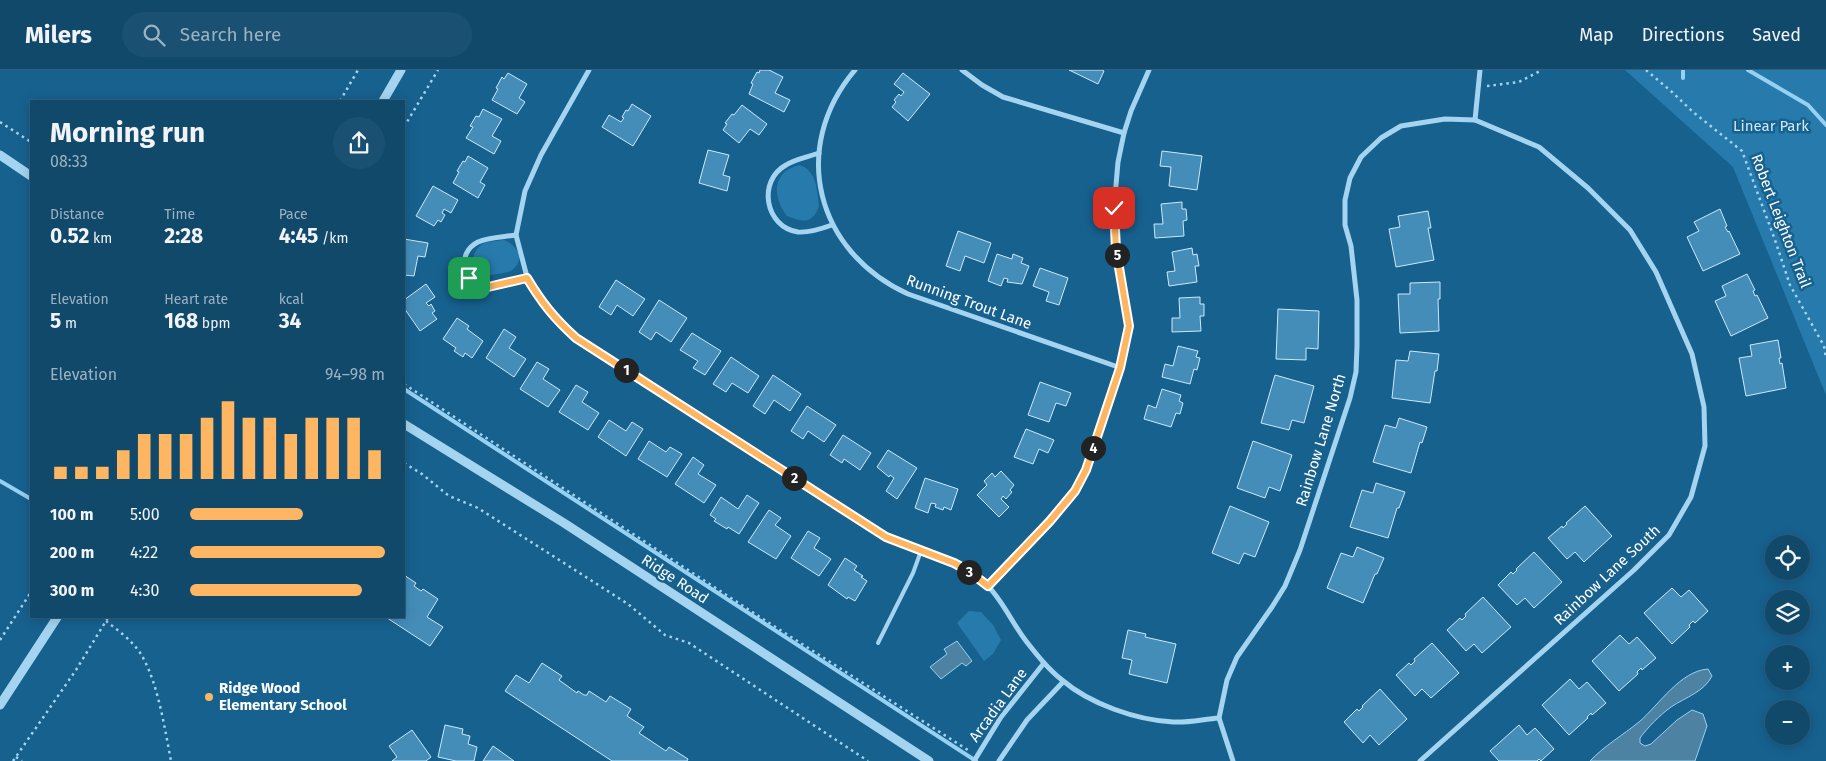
<!DOCTYPE html>
<html lang="en">
<head>
<meta charset="utf-8">
<style>
  :root { --surface:#11496b; --page:#1a5071; --text:#f1f3f6; --muted:#9cb2c1; --line:#30617e; --accent:#ffb663 }
  body { margin:0; font-family:"Fira Sans",sans-serif; background:var(--page); color:var(--text); height:100vh; display:flex; flex-direction:column; font-size:19px; white-space:nowrap }
  * { box-sizing:border-box; margin:0 }
  p { font-size:16px; color:var(--muted) }
  .icon { flex:none; width:28px; height:28px; fill:none; stroke:currentColor; stroke-width:2; stroke-linecap:round; stroke-linejoin:round }
  .map { position:relative; flex:1; overflow:hidden }
  .drawer { position:absolute; left:30px; top:30px; width:375px; height:518px; display:flex; flex-direction:column; background:var(--surface); border-radius:0px; box-shadow:0 2px 12px #0003,0 0 0 1px var(--line) }
  .drawer>* { flex:none }
  .tools { position:absolute; left:1765px; top:465px; display:grid; gap:10px }
  .tools a { display:grid; place-items:center; width:45px; height:45px; border-radius:50%; background:var(--surface); box-shadow:0 2px 12px #0003,0 0 0 1px var(--line); font-size:25px }
  .pin { position:absolute; display:grid; place-items:center; width:42px; height:42px; color:#fff; margin:-21px; border-radius:10px; box-shadow:0 2px 8px #0006 }
  .km { position:absolute; width:25px; height:25px; margin:-12px; border-radius:50%; background:#222; color:#fff; font-size:14px; line-height:25px; text-align:center }
  .round { display:grid; place-items:center; flex:none; width:52px; height:52px; border-radius:26px; background:var(--page) }
  .headline { display:flex; align-items:center; justify-content:space-between; height:85px; padding:0 20px }
  h1 { font-size:28px; font-weight:700; line-height:38px }
  .figures { display:grid; grid-template-columns:repeat(3,1fr); gap:8px; height:85px; padding:5px 20px }
  .figures div { display:grid; align-content:center }
  .figures b { font-size:21px; font-weight:700 }
  .figures small { font-size:14px; font-weight:400 }
  .figures p { font-size:14px }
  .chart { height:140px; padding:10px 20px }
  .chart p { display:flex; justify-content:space-between }
  .chart svg { width:100%; height:90px; margin-top:5px; stroke:var(--accent); stroke-width:6 }
  ul { padding:0 20px; list-style:none; font-size:16px }
  li { display:grid; grid-template-columns:80px 60px 1fr; align-items:center; height:38px }
  li i { height:12px; border-radius:6px; background:var(--accent) }
  header { display:flex; align-items:center; gap:30px; box-sizing:border-box; height:70px; padding:0 25px; background:var(--surface); border-bottom:1px solid var(--line) }
  header strong { font-size:24px }
  nav { display:flex; gap:28px; margin-inline-start:auto; font-size:18px }
  .search { width:350px; height:45px; background:var(--page); display:flex; align-items:center; gap:12px; box-sizing:border-box; padding:0 18px; border-radius:28px; color:var(--muted); font-size:19px }
  .map>svg:first-child { display:block }
  .green { fill:#277bac }
  .water { fill:#4d82a2; stroke:#97d1f2 }
  .lines { fill:none; stroke-linecap:round; stroke-linejoin:round }
  .stream { stroke:#97d1f2; stroke-width:4 }
  .building { fill:#448db9; stroke:#cbe9fb }
  .path { stroke:#a4d4ef; stroke-width:2.5; stroke-dasharray:2.5 4; stroke-linecap:butt }
  .service { stroke:#a4d4ef; stroke-width:4 }
  .minor { stroke:#a4d4ef; stroke-width:5 }
  .tertiary { stroke:#a4d4ef; stroke-width:9 }
  .route-casing { stroke:#fff; stroke-width:10 }
  .route { stroke:#ffb663; stroke-width:6 }
  .poi-dot { fill:#ffb663; stroke:#17618f; stroke-width:2 }
  .labels { text-anchor:middle; stroke-width:5; stroke-linejoin:round; paint-order:stroke }
  .park-label { font-size:15px; fill:#cbe9fb; stroke:#17618f }
  .street-label { font-size:15px; fill:#fff; stroke:#17618f }
  .poi-label { font-size:15px; font-weight:bold; fill:#fff; stroke:#17618f; text-anchor:start }
</style>
</head>
<body>
<header>
<strong>Milers</strong>
<div class="search"><svg class="icon" aria-label="search" viewBox="0 0 24 24"><circle cx="10" cy="10" r="6"/><path d="M15 15l6 6"/></svg>Search here</div>
<nav><a>Map</a><a>Directions</a><a>Saved</a></nav>
</header>
<div class="map">
<svg width="1826" height="691" viewBox="0 0 1826 691">
  <rect width="100%" height="100%" fill="#17618f"/>
  <g class="green">
    <path d="M1625 0H1826V325L1733 97Z"/>
    <path d="M799 95C817 100 817 121 819 136 812 155 803 152 787 146 772 126 772 102 799 95Z"/>
    <path d="M504 170C517 175 526 190 512 200 508 203 502 203 497 204 491 205 487 206 482 204 468 197 472 178 485 173 491 171 498 171 504 170Z"/>
    <path d="M969 541 981 542 993 555 1001 570 993 584 984 591 957 553Z"/>
  </g>
  <g class="water">
    <path d="M957 571 972 591 966 596 962 593 941 609 930 597 947 584 944 579Z"/>
    <path d="M1708 599 1712 606C1704 622 1686 627 1671 637 1660 645 1648 657 1640 668V673L1645 676 1651 674 1677 650 1692 640 1703 644 1707 656 1695 691H1590C1604 676 1623 665 1639 652 1659 635 1680 601 1708 599Z"/>
  </g>
  <g class="lines">
    <g class="stream">
      <path d="M1748 0 1808 35 1826 55"/>
      <path d="M1683 8V0"/>
      <path d="M404 319 976 691"/>
      <path d="M0 411 31 429"/>
    </g>
  </g>
  <g class="building">
    <path d="M760 0H769L783 7 775 23 790 30 784 42 749 24 753 14 751 13 757 2 759 3Z"/>
    <path d="M1069 0H1102L1104 1 1098 14Z"/>
    <path d="M508 3 527 14 519 28 525 32 517 44 492 30 498 19 496 18 502 7 504 9Z"/>
    <path d="M903 3 930 24 908 51 892 37 896 32 894 30 899 24 901 26 904 22 894 14Z"/>
    <path d="M632 34 651 46 633 76 602 57 609 45 621 52 624 48 622 47 626 40 628 41Z"/>
    <path d="M742 35 767 54 759 65 750 59 739 73 723 60 727 54 725 53 732 44 734 45Z"/>
    <path d="M483 39 502 49 492 66 501 71 494 84 466 68 473 57 470 56 476 46 479 47Z"/>
    <path d="M708 80 729 85 723 105 730 107 727 121 699 113Z"/>
    <path d="M1162 81 1202 86 1197 120 1169 116 1171 97 1160 96Z"/>
    <path d="M468 86 488 98 480 112 485 115 478 128 453 113 459 102 457 101 463 91 465 92Z"/>
    <path d="M433 116 458 130 451 143 444 139 442 143 445 145 441 152 438 150 434 156 416 146Z"/>
    <path d="M1182 132V139H1186L1187 150 1183 151 1184 166 1155 168 1154 154H1163L1161 134Z"/>
    <path d="M1720 139 1727 156 1725 157 1728 162 1729 161 1740 184 1703 201 1687 167 1699 161 1694 152Z"/>
    <path d="M1428 141 1431 158H1428L1434 190 1396 197 1389 159 1400 157 1398 146Z"/>
    <path d="M958 161 991 173 984 193 965 186 960 201 946 196Z"/>
    <path d="M404 169 428 173 425 187 418 186 414 206 404 205Z"/>
    <path d="M1192 178 1193 185 1197 184 1199 196H1195L1197 212 1169 216 1167 202 1175 201 1172 182Z"/>
    <path d="M997 184 1012 189 1013 184 1023 188 1021 193 1029 196 1022 214 1007 212 1008 209 1004 208 1001 216 988 211Z"/>
    <path d="M1040 198 1068 208 1059 235 1046 231 1049 222 1033 216Z"/>
    <path d="M1747 204 1755 220 1753 221 1755 226 1757 225 1768 248 1731 266 1715 231 1726 226 1722 216Z"/>
    <path d="M616 210 645 229 633 246 617 235 611 245 599 237Z"/>
    <path d="M1440 212V229H1438L1439 261 1400 263 1398 224H1410V213Z"/>
    <path d="M426 214 435 227 426 233 429 236 431 234 435 241 432 243 437 249 420 261 404 238V230Z"/>
    <path d="M1200 227V234H1204V246H1200L1201 261 1172 262V248H1180L1179 228Z"/>
    <path d="M659 230 687 248 671 272 656 262 651 270 639 262Z"/>
    <path d="M1278 239 1319 241 1318 279 1306 278V290L1276 289Z"/>
    <path d="M457 248 469 256 467 259 483 271 472 288 465 283 463 287 454 281 456 278 443 269Z"/>
    <path d="M504 259 516 267 509 278 526 289 514 307 486 288Z"/>
    <path d="M692 263 721 281 705 305 693 298 698 291 680 280Z"/>
    <path d="M1778 270 1781 288H1779L1780 294 1782 293 1786 318 1746 326 1739 288 1752 286 1750 275Z"/>
    <path d="M1178 276 1198 281 1196 287 1200 288 1197 300 1194 299 1190 314 1162 307 1165 294 1173 296Z"/>
    <path d="M1410 281 1439 284 1437 301H1435L1430 333 1392 328 1396 290 1408 291Z"/>
    <path d="M731 287 759 306 748 323 732 313 726 322 713 314Z"/>
    <path d="M537 292 549 299 543 309 560 320 548 337 520 319Z"/>
    <path d="M773 305 801 324 790 341 774 330 765 344 753 336Z"/>
    <path d="M1275 305 1314 316 1304 353 1292 350 1289 360 1261 353Z"/>
    <path d="M1040 312 1071 323 1066 336 1056 333 1049 352 1028 345Z"/>
    <path d="M576 315 588 322 582 332 599 343 588 360 559 342Z"/>
    <path d="M1162 319 1181 325 1179 331 1183 333 1180 344 1176 343 1171 357 1144 349 1148 335 1156 338Z"/>
    <path d="M807 336 836 355 824 372 808 361 803 369 791 361Z"/>
    <path d="M1399 348 1427 357 1422 373 1420 372 1411 403 1373 392 1385 355 1396 358Z"/>
    <path d="M609 350 626 361 632 352 643 359 626 386 598 367Z"/>
    <path d="M1026 359 1054 370 1048 383 1039 379 1033 394 1014 387Z"/>
    <path d="M843 365 871 383 860 400 844 389 842 393 830 385Z"/>
    <path d="M649 371 666 382 670 377 682 384 667 407 638 389Z"/>
    <path d="M1253 371 1292 385 1280 421 1269 417 1265 428 1237 418Z"/>
    <path d="M888 380 917 398 897 429 886 421 894 408 890 405 889 407 877 397Z"/>
    <path d="M693 387 704 395 698 404 716 415 704 433 675 414Z"/>
    <path d="M1001 401 1014 415 1010 420 1012 422 1006 429 1003 426 1001 429 1009 437 999 447 977 425 987 415 984 411 992 403 995 407Z"/>
    <path d="M925 408 958 419 951 440 944 437 943 440 935 437 936 434 931 433 928 443 915 438Z"/>
    <path d="M1376 413 1405 422 1399 438H1397L1388 468 1350 457 1362 420 1373 423Z"/>
    <path d="M747 425 759 433 739 464 728 457 727 459 714 451 716 449 710 445 721 427 738 439Z"/>
    <path d="M1230 436 1269 452 1255 487 1244 483 1239 494 1212 483Z"/>
    <path d="M1585 436 1612 466 1584 492 1575 482 1567 489 1548 468 1562 456 1563 458 1567 454 1566 453Z"/>
    <path d="M769 440 781 448 775 455 791 466 776 489 748 472Z"/>
    <path d="M808 461 820 468 814 478 831 489 819 506 791 488Z"/>
    <path d="M1357 477 1384 488 1377 504H1375L1363 533 1327 518 1341 483 1353 487Z"/>
    <path d="M1534 482 1562 512 1534 538 1525 528 1517 535 1498 515 1511 502 1513 504 1517 500 1516 499Z"/>
    <path d="M845 488 857 496 854 500 863 506 861 507 867 511 855 531 848 527 847 529 828 515Z"/>
    <path d="M404 505 416 513 414 516 421 521 423 519 438 529 427 547 443 557 430 576 384 546H404Z"/>
    <path d="M1672 518 1681 527 1689 520 1708 541 1695 553 1693 551 1689 555 1690 557 1672 574 1644 543Z"/>
    <path d="M1483 527 1511 557 1482 583 1474 574 1466 581 1447 560 1460 548 1462 550 1466 546 1465 544Z"/>
    <path d="M1128 560 1146 564 1145 567 1176 574 1167 613 1129 604 1132 590 1122 588Z"/>
    <path d="M1620 565 1629 574 1637 567 1656 588 1642 600 1641 598 1637 602 1638 604 1619 621 1592 591Z"/>
    <path d="M1432 573 1459 603 1431 628 1422 619 1415 626 1396 605 1409 593 1411 595 1415 591 1414 589Z"/>
    <path d="M542 593 562 606 559 610 577 623 578 621 584 625H587L589 621 606 632 610 626 631 639 627 646 644 657 639 663 666 681 669 677 688 689 687 691H612L505 621 516 605 529 613Z"/>
    <path d="M1570 609 1579 619 1587 612 1606 633 1592 645 1591 643 1587 647 1588 648 1569 665 1542 635Z"/>
    <path d="M1380 619 1407 649 1379 675 1370 665 1363 673 1344 652 1357 639 1359 641 1363 637 1362 636Z"/>
    <path d="M445 655 463 659 462 664 470 666 468 674 477 677 474 691H456L438 687Z"/>
    <path d="M1519 655 1527 665 1535 658 1554 679 1541 691 1539 689 1537 691H1499L1490 681Z"/>
    <path d="M412 660 431 687 426 691H392L397 687 389 676Z"/>
    <path d="M493 676 514 691H483Z"/>
  </g>
  <g class="lines">
    <g class="path">
      <path d="M1646 0 1672 22 1693 42 1742 81 1775 170 1790 215 1824 276 1826 288"/>
      <path d="M1487 16 1519 12 1542 0"/>
      <path d="M340 31 358 0"/>
      <path d="M0 52 31 72"/>
      <path d="M404 57 438 0"/>
      <path d="M404 314 763 549 971 682"/>
      <path d="M404 393 422 404 449 426 478 438 628 534 665 565 689 573 868 691"/>
      <path d="M106 551C119 561 134 572 142 586 158 613 165 660 171 691"/>
      <path d="M0 570 31 522"/>
      <path d="M16 687 22 691"/>
      <path d="M13 691 76 600 109 546"/>
    </g>
    <path class="service" d="M878 573 913 503 921 481"/>
    <g class="minor">
      <path d="M589 0 541 85 525 121 516 165 527 207 545 237 559 253 576 268 876 460C911 482 957 486 987 515 1003 531 1012 553 1026 571 1037 585 1048 599 1062 610 1090 634 1136 650 1173 652 1188 653 1204 649 1219 648"/>
      <path d="M855 0C789 78 816 182 908 224L1121 298"/>
      <path d="M962 0 982 15 1003 27 1124 63"/>
      <path d="M1475 50 1480 0"/>
      <path d="M819 83C808 87 795 89 786 95 757 111 765 157 798 162 809 163 821 159 832 155"/>
      <path d="M516 165C504 167 489 167 478 172 456 183 462 213 486 216 496 218 516 210 527 207"/>
      <path d="M988 516 1050 451 1075 421 1086 400 1121 298 1129 256 1115 160 1114 138 1118 92 1124 63 1131 41 1149 0"/>
      <path d="M974 691 1001 647 1044 593"/>
      <path d="M999 691 1027 650 1063 612"/>
      <path d="M1233 691 1219 648 1227 610 1237 587 1272 537 1285 516 1300 480 1350 328 1356 302 1357 276V230L1351 176 1345 155V130L1350 108 1361 87 1381 68 1401 56 1445 49 1475 50 1539 77 1588 118 1630 160 1656 202 1692 284 1704 337 1705 376 1691 427 1669 465 1634 500 1420 691"/>
    </g>
    <g class="tertiary">
      <path d="M383 31 401 0"/>
      <path d="M0 85 31 106"/>
      <path d="M404 354 564 453 929 691"/>
      <path d="M0 635 58 546"/>
    </g>
  </g>
  <g class="lines">
    <g class="route-casing">
      <path id="route" d="M469 208 480 214 488 217 527 208C542 233 554 248 576 268L886 467 954 493 967 500 988 516 1050 451 1075 421 1086 400 1120 298 1129 256 1116 180 1114 138"/>
    </g>
    <use href="#route" class="route"/>
  </g>
  <circle class="poi-dot" cx="209" cy="627" r="5"/>
  <g class="labels">
    <g class="park-label">
      <text x="1771" y="61">Linear Park</text>
    </g>
    <g class="street-label">
      <text transform="translate(1781 151) rotate(69)" y="5">Robert Leighton Trail</text>
      <text transform="translate(969 232) rotate(20)" y="5">Running Trout Lane</text>
      <text transform="translate(1321 370) rotate(-73)" y="5">Rainbow Lane North</text>
      <text transform="translate(1607 505) rotate(-43)" y="5">Rainbow Lane South</text>
      <text transform="translate(675 509) rotate(33)" y="5">Ridge Road</text>
      <text transform="translate(998 635) rotate(-54)" y="5">Arcadia Lane</text>
    </g>
    <g class="poi-label">
      <text x="219" y="623">Ridge Wood<tspan x="219" dy="17">Elementary School</tspan></text>
    </g>
  </g>
</svg>
<div class="tools">
<a><svg class="icon" aria-label="locate" viewBox="0 0 24 24"><circle cx="12" cy="12" r="6"/><path d="M12 2v4M12 18v4M2 12h4M18 12h4"/></svg></a>
<a><svg class="icon" aria-label="layers" viewBox="0 0 24 24"><path d="M12 4l9 5-9 5-9-5zM3 14l9 5 9-5"/></svg></a>
<a>+</a>
<a>−</a>
</div>
<div class="pin" style="left:469px;top:208px;background:#1e9e55"><svg class="icon" aria-label="arrive" viewBox="0 0 24 24"><path d="M6 21V4h12l-3 4 3 4H6"/></svg></div>
<div class="pin" style="left:1114px;top:138px;background:#d93025"><svg class="icon" aria-label="check" viewBox="0 0 24 24"><path d="M5 12l5 5 9-10"/></svg></div>
<b class="km" style="left:626px;top:300px">1</b>
<b class="km" style="left:794px;top:408px">2</b>
<b class="km" style="left:969px;top:502px">3</b>
<b class="km" style="left:1093px;top:378px">4</b>
<b class="km" style="left:1117px;top:185px">5</b>
<section class="drawer">
<div class="headline"><div><h1>Morning run</h1><p>08:33</p></div><a class="round"><svg class="icon" aria-label="share" viewBox="0 0 24 24"><path d="M12 15V3M7 8l5-5 5 5M5 13v7h14v-7"/></svg></a></div>
<div class="figures">
<div><p>Distance</p><b>0.52<small> km</small></b></div>
<div><p>Time</p><b>2:28</b></div>
<div><p>Pace</p><b>4:45<small> /km</small></b></div>
</div>
<div class="figures">
<div><p>Elevation</p><b>5<small> m</small></b></div>
<div><p>Heart rate</p><b>168<small> bpm</small></b></div>
<div><p>kcal</p><b>34</b></div>
</div>
<div class="chart"><p><span>Elevation</span>94–98 m</p>
<svg viewBox="0 0 160 44" preserveAspectRatio="none"><path d="M5 44V38M15 44V38M25 44V38M35 44V30M45 44V22M55 44V22M65 44V22M75 44V14M85 44V6M95 44V14M105 44V14M115 44V22M125 44V14M135 44V14M145 44V14M155 44V30"/></svg>
</div>
<ul>
<li><b>100 m</b>5:00<i style="width:58%"></i></li>
<li><b>200 m</b>4:22<i style="width:100%"></i></li>
<li><b>300 m</b>4:30<i style="width:88%"></i></li>
</ul>
</section>
</div>
</body>
</html>
